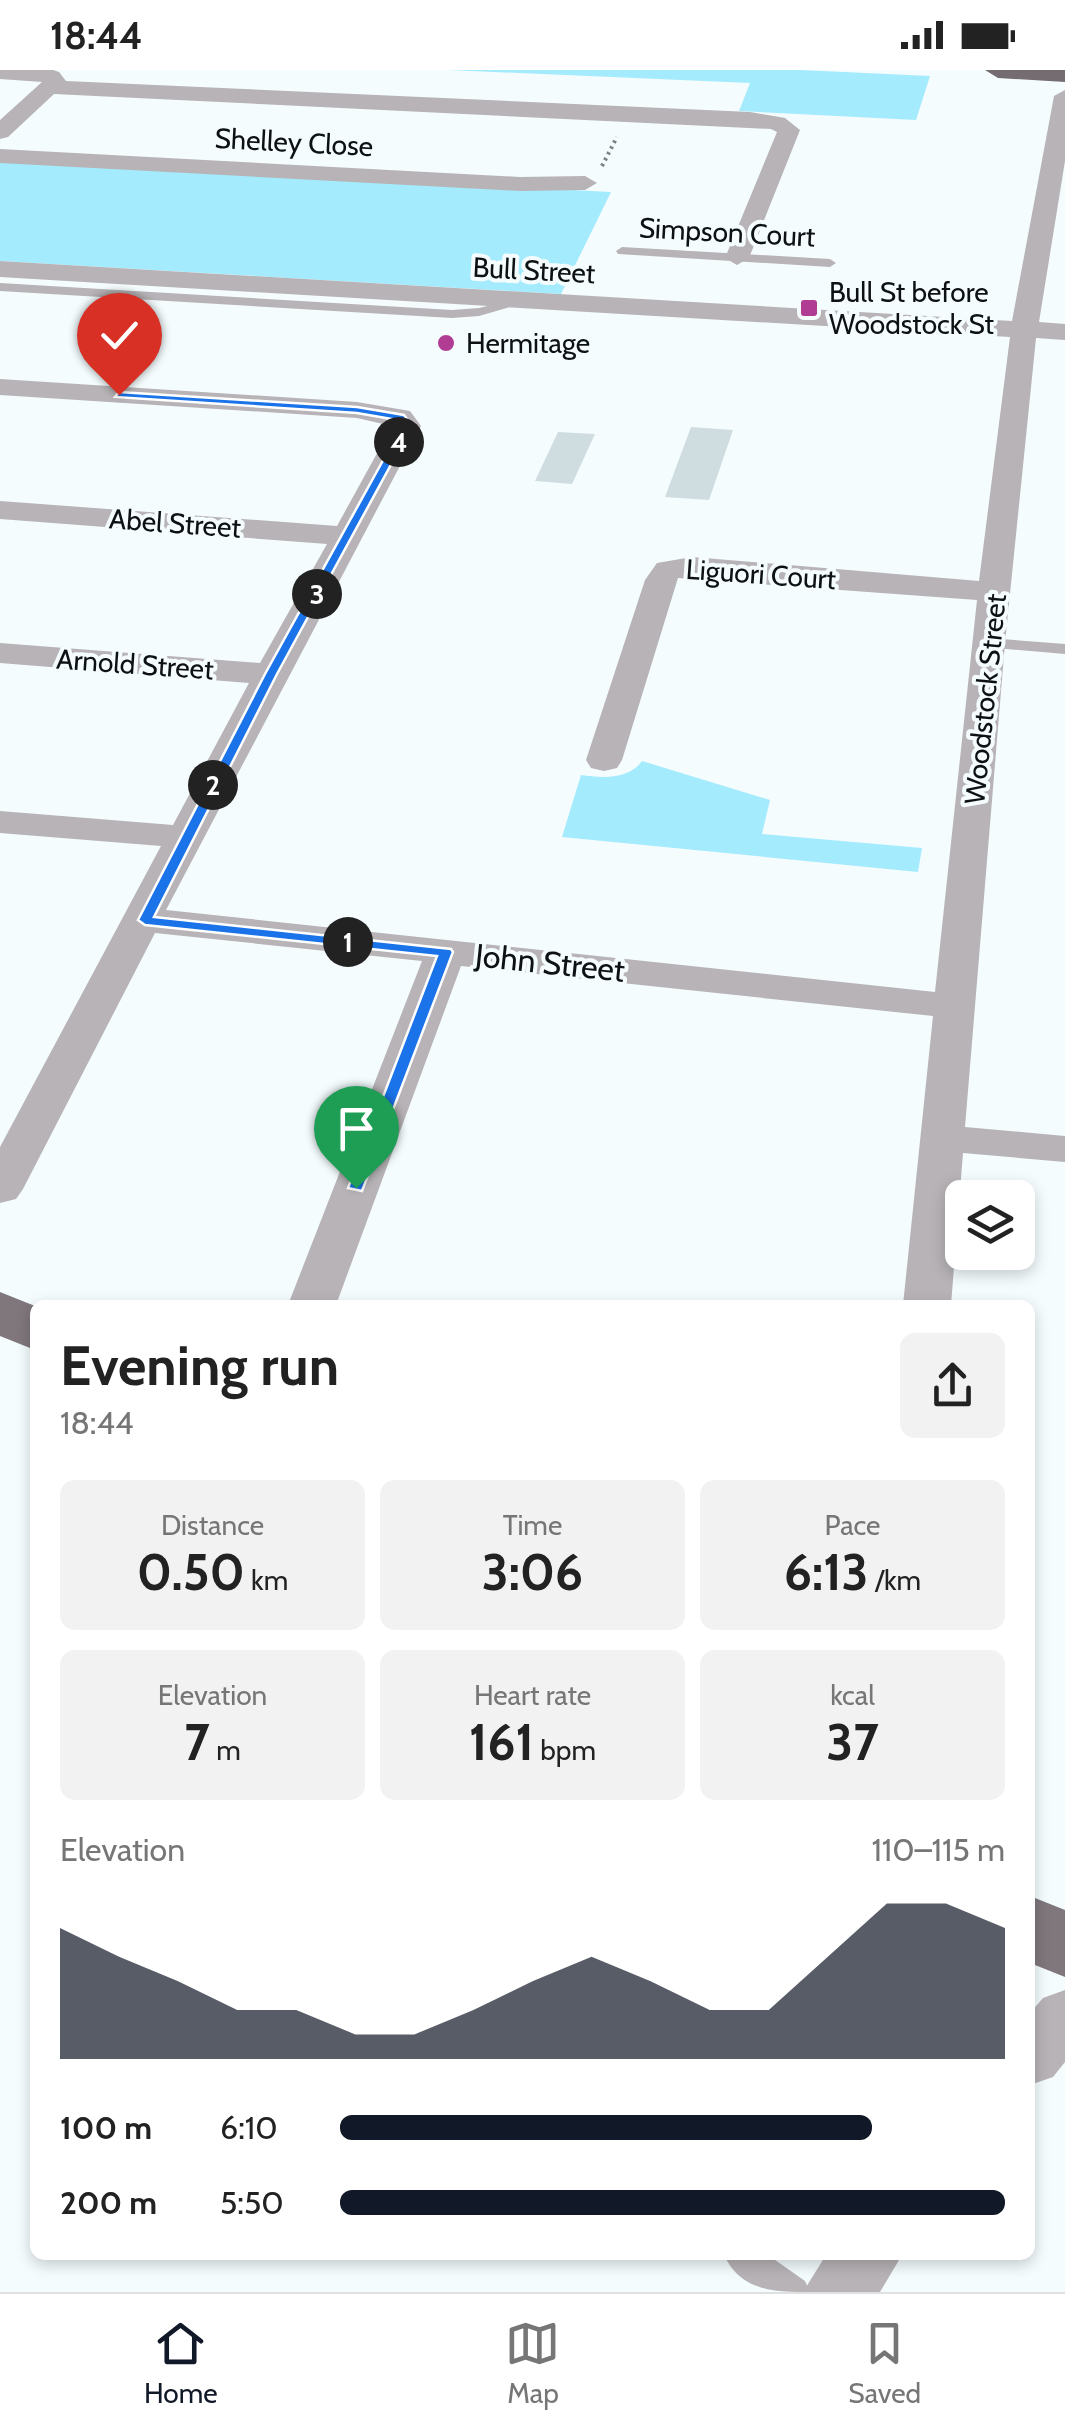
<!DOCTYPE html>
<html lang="en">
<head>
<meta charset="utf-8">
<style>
  :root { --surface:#fff; --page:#f2f2f2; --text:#222; --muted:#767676; --line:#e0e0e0; --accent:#111827 }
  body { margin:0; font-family:Cabin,sans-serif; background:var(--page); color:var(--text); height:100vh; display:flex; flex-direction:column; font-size:38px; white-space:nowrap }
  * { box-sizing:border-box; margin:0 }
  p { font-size:32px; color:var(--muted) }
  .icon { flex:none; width:55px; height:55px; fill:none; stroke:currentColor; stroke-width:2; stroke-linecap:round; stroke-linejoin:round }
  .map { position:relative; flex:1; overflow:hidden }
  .drawer { position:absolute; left:30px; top:1230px; width:1005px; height:960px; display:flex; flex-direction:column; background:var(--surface); border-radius:15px; box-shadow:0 5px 15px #0003 }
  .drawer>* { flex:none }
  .controls { position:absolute; left:945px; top:1110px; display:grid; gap:20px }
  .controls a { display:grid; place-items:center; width:90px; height:90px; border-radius:15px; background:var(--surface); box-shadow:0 5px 15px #0003; font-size:50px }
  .pin { position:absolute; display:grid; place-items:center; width:85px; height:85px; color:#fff; margin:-102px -42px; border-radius:50% 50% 50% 0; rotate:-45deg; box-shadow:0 0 10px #0007 }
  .pin .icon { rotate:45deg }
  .km { position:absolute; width:50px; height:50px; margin:-25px; border-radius:50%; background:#222; color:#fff; font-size:28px; line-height:50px; text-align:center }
  .round { display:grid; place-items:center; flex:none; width:105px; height:105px; border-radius:15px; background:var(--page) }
  .head { display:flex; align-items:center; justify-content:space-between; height:170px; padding:0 30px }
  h1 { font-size:55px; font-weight:700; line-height:75px }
  .figures { display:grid; grid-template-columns:repeat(3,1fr); gap:15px; height:170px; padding:10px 30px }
  .figures div { display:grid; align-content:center; border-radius:15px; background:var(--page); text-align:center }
  .figures b { font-size:50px; font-weight:700 }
  .figures small { font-size:28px; font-weight:400 }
  .figures p { font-size:28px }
  .chart { height:280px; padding:20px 30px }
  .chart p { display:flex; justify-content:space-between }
  .chart svg { width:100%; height:180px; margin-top:10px; fill:var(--accent); opacity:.7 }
  ul { padding:0 30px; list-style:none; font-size:32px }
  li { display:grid; grid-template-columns:160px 120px 1fr; align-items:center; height:75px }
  li i { height:25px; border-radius:12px; background:var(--accent) }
  .status { display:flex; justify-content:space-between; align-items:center; height:70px; padding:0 50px; background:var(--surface); direction:ltr }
  .status svg { height:28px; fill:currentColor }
  .tabs { display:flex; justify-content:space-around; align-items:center; height:140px; border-top:2px solid var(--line); background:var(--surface); font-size:28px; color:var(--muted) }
  .tabs a { display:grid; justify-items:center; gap:5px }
  .tabs .on { color:var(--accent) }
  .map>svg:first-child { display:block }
  .green { fill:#a5ebfe }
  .building { fill:#cfdce0 }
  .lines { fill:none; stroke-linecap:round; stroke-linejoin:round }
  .path { stroke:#7a8081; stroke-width:4; stroke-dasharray:2.5 4; stroke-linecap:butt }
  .service { fill:#b7b3b6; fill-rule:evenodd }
  .minor { fill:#b7b3b6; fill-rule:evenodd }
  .primary { fill:#7f777c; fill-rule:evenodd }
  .trunk { fill:#756c72; fill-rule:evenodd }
  .route { fill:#1a73e8; stroke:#fff; stroke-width:2.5 }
  .poi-dot { fill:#b13c94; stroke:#f4fcfe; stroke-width:4 }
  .labels { text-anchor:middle; stroke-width:8; stroke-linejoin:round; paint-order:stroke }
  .far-street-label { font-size:28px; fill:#0d1112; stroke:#f4fcfe }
  .far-poi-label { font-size:28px; fill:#0d1112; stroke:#f4fcfe; text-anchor:start }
  .street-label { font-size:32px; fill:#0d1112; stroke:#f4fcfe }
</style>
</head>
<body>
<div class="status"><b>18:44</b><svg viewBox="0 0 49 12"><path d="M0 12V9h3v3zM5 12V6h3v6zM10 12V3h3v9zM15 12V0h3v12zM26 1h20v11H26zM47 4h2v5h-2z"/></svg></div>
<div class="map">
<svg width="1065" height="2222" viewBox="0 0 1065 2222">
  <rect width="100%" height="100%" fill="#f4fcfe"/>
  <g class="green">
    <path d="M449 0H801L930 6 916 50 739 41 750 13Z"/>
    <path d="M0 90 611 122 561 224 0 191Z"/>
    <path d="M642 691 770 730 762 764 922 778 918 802 562 767 581 705C601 708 629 710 642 691Z"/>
  </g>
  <g class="building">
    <path d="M691 357 733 360 709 430 665 427Z"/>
    <path d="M558 362 595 364 572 414 535 411Z"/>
  </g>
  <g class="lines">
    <path class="path" d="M602 96 617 67"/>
    <g class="service">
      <path d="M622 177 830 189 836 193 830 197 618 184 616 181Z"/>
      <path d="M0 213 452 240 479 238 528 226 534 230 479 246 452 248 0 221Z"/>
      <path d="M988 568 1065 574V584L982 577 980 573Z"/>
      <path d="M724 2185H768L805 2211 810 2222C776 2222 741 2222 724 2185Z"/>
    </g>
    <g class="minor">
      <path d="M0 0H53L59 2 66 11 750 42 785 48 800 60 749 188 737 195 725 188 777 62 771 59 54 24 8 67 0 69V50L42 12 0 9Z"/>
      <path d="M1065 20V91L1039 252 1065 254V270L1036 268 1005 573 965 1057 1065 1066V1092L963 1083 951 1235H903L933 946 461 896 336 1235H288L422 891 155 863 23 1119 16 1129 0 1133V1077L161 776 0 763V741L173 755 249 613 0 593V573L260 593 327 474 0 449V431L337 456 392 356 357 348 0 325V309L357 332 410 341 421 356 166 840 935 922 977 530 678 508 622 690 617 698 604 701 591 698 586 690 645 510 657 493 692 487 979 511 1010 267 0 207V191L1012 251 1054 26Z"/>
      <path d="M0 79 520 107 585 106 597 113 585 120 520 121 0 93Z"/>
      <path d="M1065 1920V1992L1053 2007 1030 2015V1943L1043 1928Z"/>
      <path d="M826 2185H902L880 2222H803Z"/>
    </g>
    <g class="primary">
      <path d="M0 1222 35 1236V1280L0 1266Z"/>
      <path d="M1030 1826 1065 1840V1907L1030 1893Z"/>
    </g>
    <path class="trunk" d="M985 0H1065V12L998 8Z"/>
  </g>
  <path class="route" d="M119 322 357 337 404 345 412 356 277 604 154 847 451 879 453 882 362 1121 348 1118 437 886 145 855 138 850 265 604 402 356 397 350 357 343 115 327Z"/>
  <g class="poi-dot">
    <rect x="799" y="228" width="20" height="20" rx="5"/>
    <circle cx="446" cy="273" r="10"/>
  </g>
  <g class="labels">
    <g class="far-street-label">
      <text transform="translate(294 72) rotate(3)" y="10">Shelley Close</text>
      <text transform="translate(727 162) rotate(3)" y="10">Simpson Court</text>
      <text transform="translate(534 200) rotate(3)" y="10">Bull Street</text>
      <text transform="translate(175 453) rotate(4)" y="10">Abel Street</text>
      <text transform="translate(761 504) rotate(4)" y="10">Liguori Court</text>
      <text transform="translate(135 594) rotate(4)" y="10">Arnold Street</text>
      <text transform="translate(985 629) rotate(-84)" y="10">Woodstock Street</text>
    </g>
    <g class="far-poi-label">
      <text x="829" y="232">Bull St before<tspan x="829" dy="32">Woodstock St</tspan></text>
      <text x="466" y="283">Hermitage</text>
    </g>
    <g class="street-label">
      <text transform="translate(550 893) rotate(6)" y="11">John Street</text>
    </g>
  </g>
</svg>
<div class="controls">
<a><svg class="icon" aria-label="layers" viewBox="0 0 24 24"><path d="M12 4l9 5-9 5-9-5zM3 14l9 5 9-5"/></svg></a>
</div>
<div class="pin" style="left:356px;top:1118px;background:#1e9e55"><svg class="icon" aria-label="arrive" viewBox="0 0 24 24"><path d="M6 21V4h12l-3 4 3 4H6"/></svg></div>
<div class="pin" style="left:119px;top:325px;background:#d93025"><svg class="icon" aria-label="check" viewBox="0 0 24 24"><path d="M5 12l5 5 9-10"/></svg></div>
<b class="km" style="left:348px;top:872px">1</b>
<b class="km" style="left:213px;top:715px">2</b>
<b class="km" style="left:317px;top:524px">3</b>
<b class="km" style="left:399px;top:372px">4</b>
<section class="drawer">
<div class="head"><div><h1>Evening run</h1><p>18:44</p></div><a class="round"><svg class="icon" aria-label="share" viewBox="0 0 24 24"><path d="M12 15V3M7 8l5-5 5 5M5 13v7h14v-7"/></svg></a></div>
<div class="figures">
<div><p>Distance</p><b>0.50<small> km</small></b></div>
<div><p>Time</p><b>3:06</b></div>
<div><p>Pace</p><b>6:13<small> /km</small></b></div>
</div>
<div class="figures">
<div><p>Elevation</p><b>7<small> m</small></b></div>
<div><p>Heart rate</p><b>161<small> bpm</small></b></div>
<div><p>kcal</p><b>37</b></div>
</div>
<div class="chart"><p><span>Elevation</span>110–115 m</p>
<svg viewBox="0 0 160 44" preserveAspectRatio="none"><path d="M0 44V12L10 19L20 25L30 32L40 32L50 38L60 38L70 32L80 25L90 19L100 25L110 32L120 32L130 19L140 6L150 6L160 12V44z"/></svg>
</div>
<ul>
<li><b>100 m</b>6:10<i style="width:80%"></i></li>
<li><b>200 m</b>5:50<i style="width:100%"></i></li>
</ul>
</section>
</div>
<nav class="tabs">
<a class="on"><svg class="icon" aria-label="home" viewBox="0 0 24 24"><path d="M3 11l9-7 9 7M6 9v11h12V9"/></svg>Home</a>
<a><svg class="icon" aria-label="map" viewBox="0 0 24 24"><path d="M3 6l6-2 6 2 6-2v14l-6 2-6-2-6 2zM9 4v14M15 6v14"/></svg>Map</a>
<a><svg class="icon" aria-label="saved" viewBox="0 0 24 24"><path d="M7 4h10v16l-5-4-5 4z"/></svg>Saved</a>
</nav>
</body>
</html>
